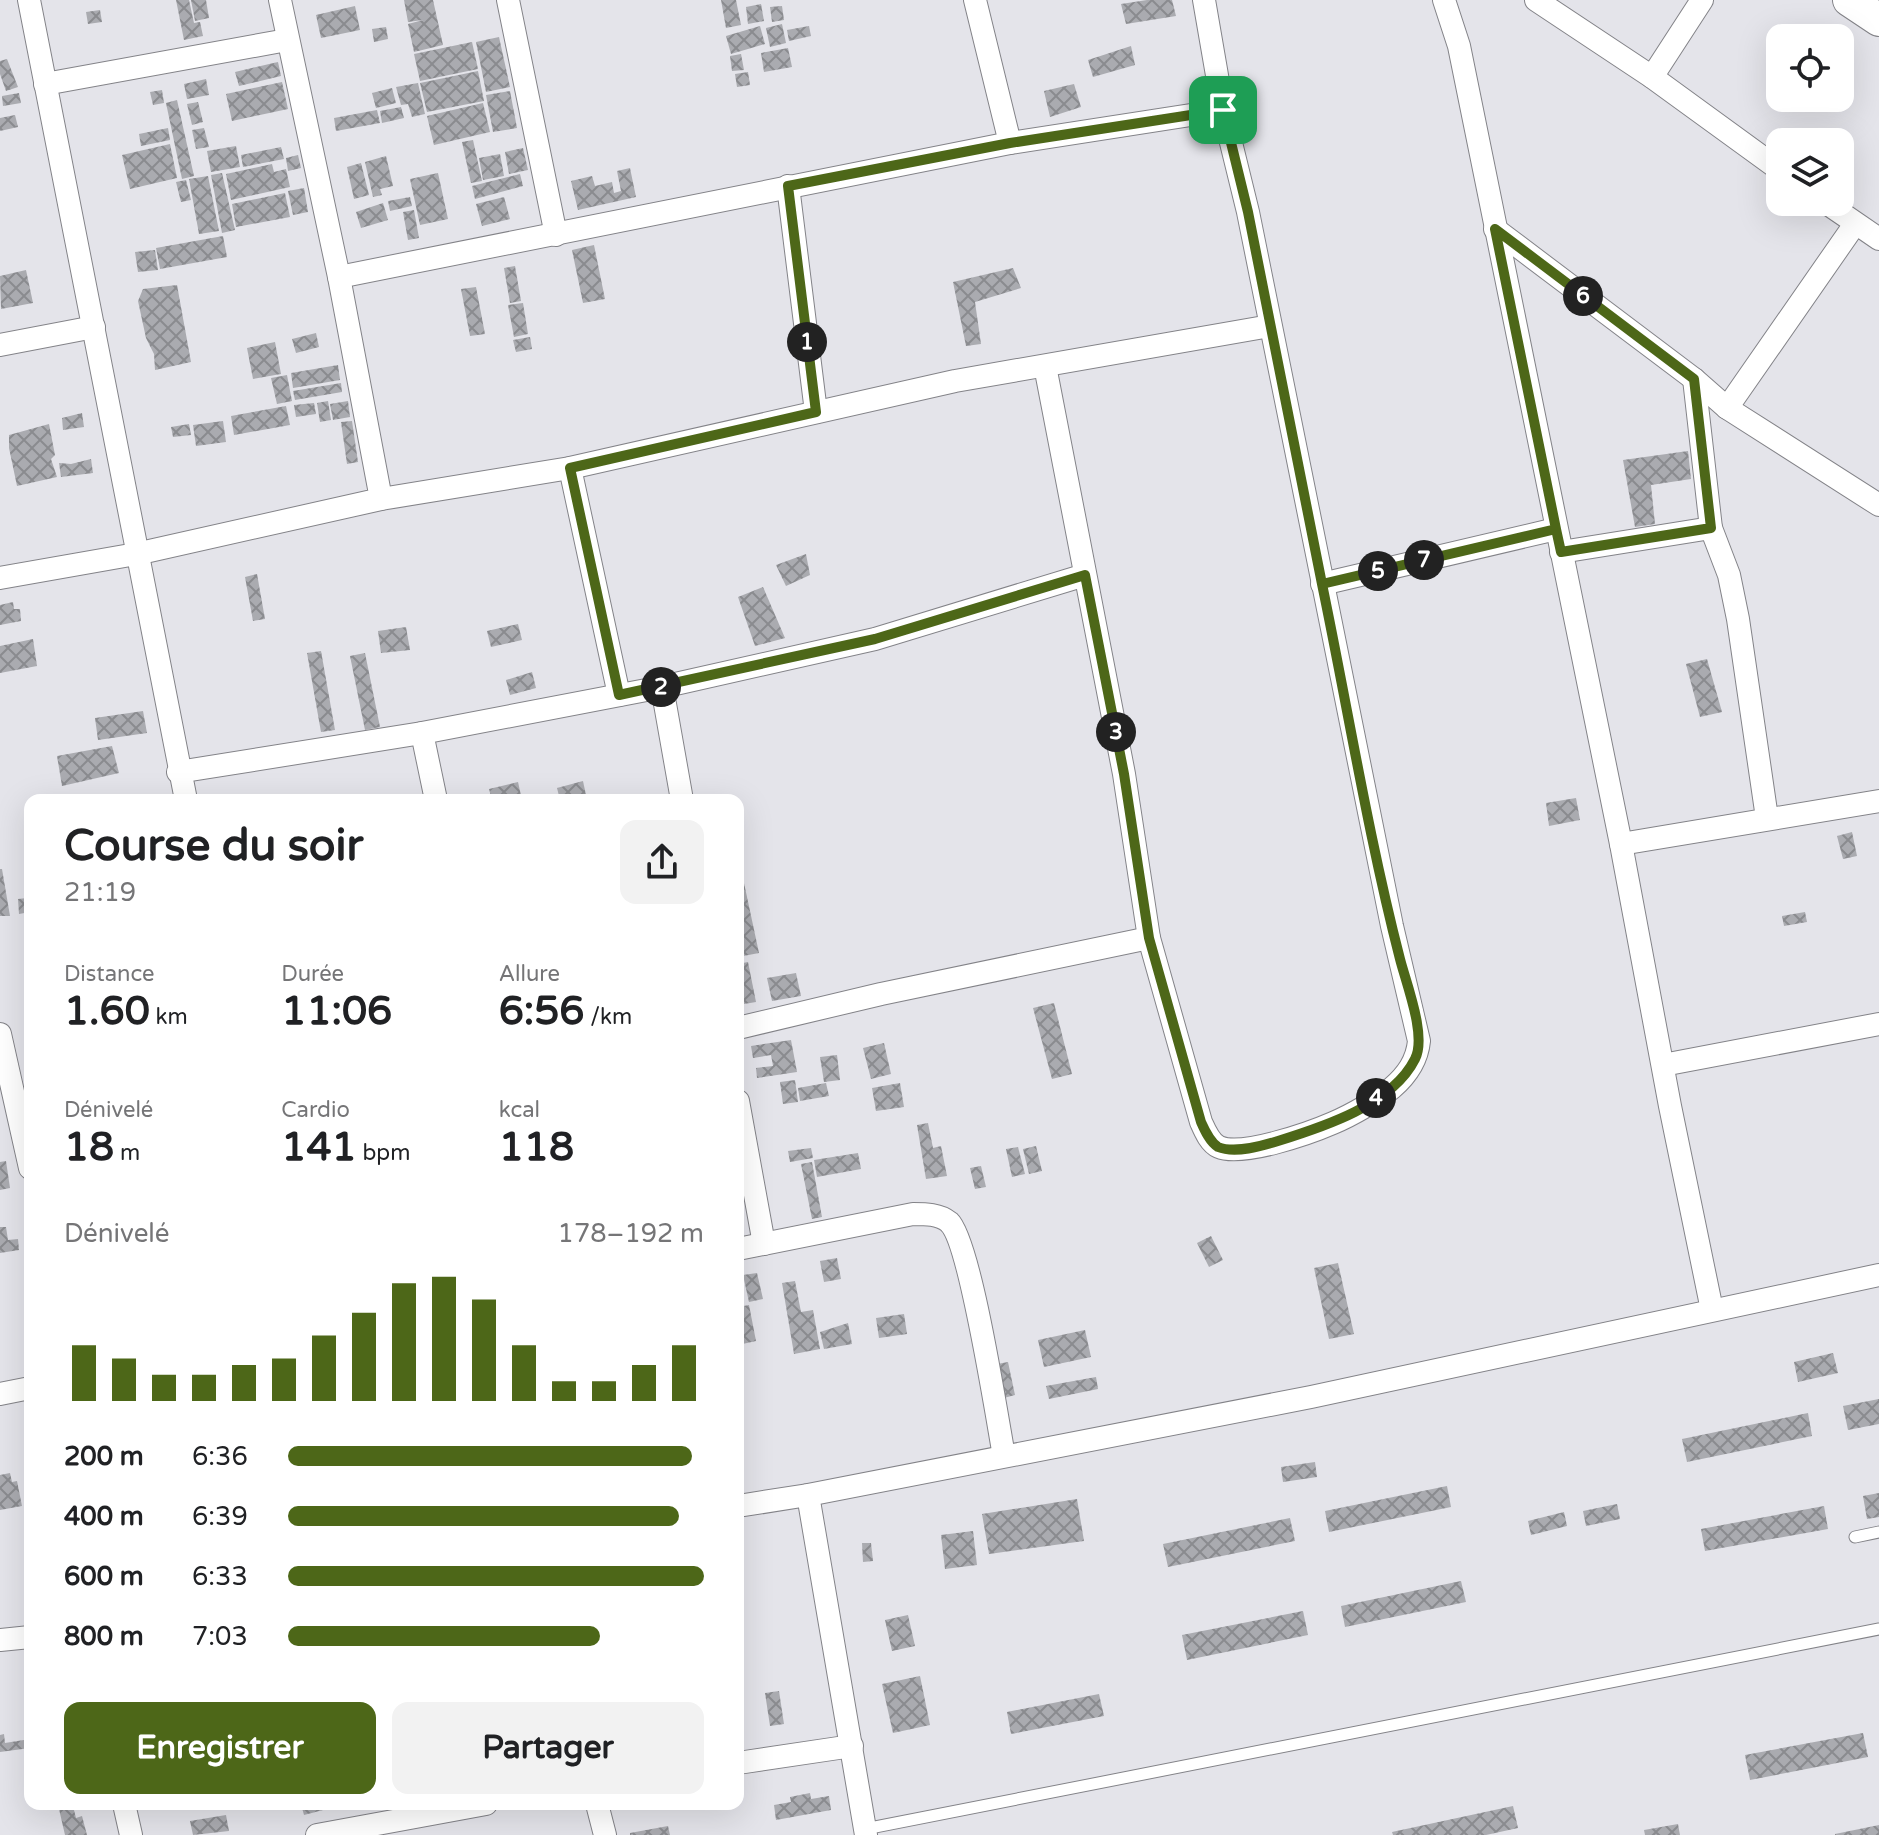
<!DOCTYPE html>
<html lang="fr">
<head>
<meta charset="utf-8">
<style>
  :root { --surface:#fff; --page:#f2f2f2; --text:#202124; --muted:#757577; --accent:#4d6718 }
  body { margin:0; font-family:"Varela Round",sans-serif; background:var(--page); color:var(--text); height:100vh; display:flex; flex-direction:column; font-size:30px; white-space:nowrap }
  * { box-sizing:border-box; margin:0 }
  p { font-size:26px; color:var(--muted) }
  .icon { flex:none; width:44px; height:44px; fill:none; stroke:currentColor; stroke-width:2; stroke-linecap:round; stroke-linejoin:round }
  .map { position:relative; flex:1; overflow:hidden }
  .details { position:absolute; left:24px; top:794px; width:720px; height:1016px; display:flex; flex-direction:column; background:var(--surface); border-radius:16px; box-shadow:0 8px 32px #0002 }
  .details>* { flex:none }
  .buttons { position:absolute; left:1766px; top:24px; display:grid; gap:16px }
  .buttons a { display:grid; place-items:center; width:88px; height:88px; border-radius:16px; background:var(--surface); box-shadow:0 8px 32px #0002; font-size:40px }
  .pin { position:absolute; display:grid; place-items:center; width:68px; height:68px; color:#fff; margin:-34px; border-radius:16px; box-shadow:0 4px 12px #0006 }
  .km { position:absolute; width:40px; height:40px; margin:-20px; border-radius:50%; background:#222; color:#fff; font-size:22px; line-height:40px; text-align:center }
  .round { display:grid; place-items:center; flex:none; width:84px; height:84px; border-radius:16px; background:var(--page) }
  .overview { display:flex; align-items:center; justify-content:space-between; height:136px; padding:0 40px }
  h1 { font-size:44px; font-weight:700; line-height:60px }
  .metrics { display:grid; grid-template-columns:repeat(3,1fr); gap:12px; height:136px; padding:8px 40px }
  .metrics div { display:grid; align-content:center }
  .metrics b { font-size:40px; font-weight:700 }
  .metrics small { font-size:22px; font-weight:400 }
  .metrics p { font-size:22px }
  .chart { height:224px; padding:16px 40px }
  .chart p { display:flex; justify-content:space-between }
  .chart svg { width:100%; height:144px; margin-top:8px; stroke:var(--accent); stroke-width:6 }
  .cta { display:flex; gap:16px; margin-top:auto; padding:16px 40px }
  .cta a { flex:1; height:92px; border-radius:16px; background:var(--accent); color:#fff; font-size:32px; font-weight:700; line-height:92px; text-align:center }
  .cta a+a { background:var(--page); color:var(--text) }
  ul { padding:0 40px; list-style:none; font-size:26px }
  li { display:grid; grid-template-columns:128px 96px 1fr; align-items:center; height:60px }
  li i { height:20px; border-radius:10px; background:var(--accent) }
  .map>svg:first-child { display:block }
  .building { fill:url(#building-cross-hatch) }
  .lines { fill:none; stroke-linecap:round; stroke-linejoin:round }
  .lane-casing { stroke:#838388; stroke-width:13 }
  .street-casing { stroke:#838388; stroke-width:24 }
  .secondary-casing { stroke:#838388; stroke-width:34 }
  .lane { stroke:#fff; stroke-width:11 }
  .street { stroke:#fff; stroke-width:22 }
  .secondary { stroke:#fff; stroke-width:32 }
  .route-casing { stroke:#fff; stroke-width:16 }
  .route { stroke:#4d6718; stroke-width:10 }
</style>
</head>
<body>
<div class="map">
<svg width="1879" height="1835" viewBox="0 0 1879 1835">
  <defs>
    <pattern id="building-cross-hatch" width="8" height="8" patternUnits="userSpaceOnUse" patternTransform="scale(2)"><rect width="8" height="8" fill="#aaabb0"/><path d="M0 0l8 8M0 8l8-8" fill="none" stroke="#8a8b8f"/></pattern>
  </defs>
  <rect width="100%" height="100%" fill="#e4e4ea"/>
  <g class="building">
    <path d="M176 0H189L194 23 200 22 203 36 184 40Z"/>
    <path d="M191 0H206L209 18 195 21Z"/>
    <path d="M404 0H433L443 45 414 52 408 24 423 20 408 22Z"/>
    <path d="M721 0H736L741 25 726 28Z"/>
    <path d="M1147 0H1172L1176 16 1126 24 1121 4Z"/>
    <path d="M761 4 764 21 748 24 746 7Z"/>
    <path d="M355 6 360 30 321 38 316 15Z"/>
    <path d="M782 6 784 20 772 22 770 7Z"/>
    <path d="M100 10 102 22 88 24 86 12Z"/>
    <path d="M782 24 786 43 770 47 766 28Z"/>
    <path d="M760 26 765 44 731 54 726 36Z"/>
    <path d="M809 26 811 36 789 41 787 30Z"/>
    <path d="M386 27 388 39 374 42 372 29Z"/>
    <path d="M499 37 510 87 486 92 476 42Z"/>
    <path d="M472 42 478 69 420 81 414 54Z"/>
    <path d="M1131 46 1135 65 1093 77 1088 60Z"/>
    <path d="M788 48 792 67 764 72 761 53Z"/>
    <path d="M741 54 744 70 732 71 730 56Z"/>
    <path d="M7 59 18 87 6 91 0 74V61Z"/>
    <path d="M278 62 281 76 239 86 235 72Z"/>
    <path d="M478 71 484 101 427 112 420 83Z"/>
    <path d="M748 72 750 85 737 87 735 74Z"/>
    <path d="M206 79 209 95 187 99 184 84Z"/>
    <path d="M282 82 288 109 232 121 226 94Z"/>
    <path d="M418 83 425 114 412 117 408 104 401 105 396 87Z"/>
    <path d="M1074 84 1081 107 1050 117 1044 91Z"/>
    <path d="M392 88 396 103 376 108 372 93Z"/>
    <path d="M162 90 164 103 153 105 150 92Z"/>
    <path d="M510 91 517 128 493 132 486 95Z"/>
    <path d="M19 93 21 103 3 106 2 96Z"/>
    <path d="M177 100 194 176 182 179 166 103Z"/>
    <path d="M198 102 203 122 192 125 187 104Z"/>
    <path d="M483 103 490 132 434 145 427 116Z"/>
    <path d="M401 107 404 118 382 123 380 111Z"/>
    <path d="M377 110 380 123 336 131 334 118Z"/>
    <path d="M15 115 18 127 0 131V118Z"/>
    <path d="M168 128 170 140 141 146 139 134Z"/>
    <path d="M204 128 209 147 196 149 192 130Z"/>
    <path d="M473 140 482 181 471 183 462 142Z"/>
    <path d="M170 144 177 178 130 189 122 155Z"/>
    <path d="M236 146 240 167 211 172 207 151Z"/>
    <path d="M281 147 284 159 243 167 241 155Z"/>
    <path d="M523 148 528 170 509 174 505 152Z"/>
    <path d="M500 154 504 176 483 180 479 158Z"/>
    <path d="M298 155 301 168 288 171 286 158Z"/>
    <path d="M386 156 393 186 380 189 382 195 373 197 365 162Z"/>
    <path d="M361 163 369 195 354 199 347 167Z"/>
    <path d="M272 164 274 172 286 169 290 187 231 200 226 174Z"/>
    <path d="M630 168 636 197 578 210 571 181 592 176 595 186 612 182 614 193 621 191 617 171Z"/>
    <path d="M222 173 235 230 222 233 211 175Z"/>
    <path d="M438 173 448 219 420 225 410 179Z"/>
    <path d="M520 174 523 186 475 199 472 186Z"/>
    <path d="M208 176 219 231 199 234 189 179Z"/>
    <path d="M186 180 191 200 181 202 176 182Z"/>
    <path d="M304 188 308 212 293 215 288 191Z"/>
    <path d="M285 193 290 217 236 227 232 204Z"/>
    <path d="M410 197 412 206 390 211 388 201Z"/>
    <path d="M504 197 510 219 482 226 476 204Z"/>
    <path d="M383 203 388 220 361 228 356 212Z"/>
    <path d="M414 210 419 238 408 240 403 212Z"/>
    <path d="M223 236 227 257 160 269 156 248Z"/>
    <path d="M594 245 605 299 583 303 572 250Z"/>
    <path d="M155 250 158 270 138 272 135 252Z"/>
    <path d="M515 266 521 301 510 303 504 268Z"/>
    <path d="M1013 268 1021 288 975 302 981 344 966 346 953 282Z"/>
    <path d="M26 270 33 303 1 309 0 276Z"/>
    <path d="M177 285 191 362 155 370 154 354 146 338 138 301 143 289Z"/>
    <path d="M476 287 485 334 470 336 461 289Z"/>
    <path d="M523 303 528 334 514 337 508 305Z"/>
    <path d="M316 333 319 347 296 353 292 339Z"/>
    <path d="M530 337 532 349 516 352 513 340Z"/>
    <path d="M275 342 281 374 253 379 247 348Z"/>
    <path d="M338 365 340 380 293 388 291 373Z"/>
    <path d="M287 375 292 401 277 404 271 378Z"/>
    <path d="M341 383 342 392 295 400 293 391Z"/>
    <path d="M328 401 331 420 320 422 317 403Z"/>
    <path d="M348 401 350 417 333 420 330 404Z"/>
    <path d="M314 403 316 414 296 417 294 405Z"/>
    <path d="M286 406 290 425 234 435 231 416Z"/>
    <path d="M82 413 84 427 63 430 62 418Z"/>
    <path d="M223 421 226 442 196 446 193 425Z"/>
    <path d="M352 421 358 462 347 464 341 422Z"/>
    <path d="M49 424 55 455 51 459 57 477 17 486 9 448V435Z"/>
    <path d="M189 424 191 435 173 437 171 427Z"/>
    <path d="M1688 451 1691 479 1651 485 1655 524 1635 527 1623 460Z"/>
    <path d="M91 459 93 473 61 477 59 463 71 464Z"/>
    <path d="M806 554 810 575 786 586 776 565Z"/>
    <path d="M257 574 265 619 253 621 245 577Z"/>
    <path d="M763 587 785 638 755 646 738 597Z"/>
    <path d="M13 602 14 609H20L21 621 0 625V605Z"/>
    <path d="M518 624 522 640 491 647 487 631Z"/>
    <path d="M406 627 410 650 381 653 378 631Z"/>
    <path d="M33 639 37 666 0 673V646Z"/>
    <path d="M321 651 335 730 321 732 307 653Z"/>
    <path d="M365 653 380 727 365 730 350 656Z"/>
    <path d="M1707 659 1722 712 1700 717 1686 664Z"/>
    <path d="M532 672 536 688 510 695 506 680Z"/>
    <path d="M143 711 147 733 98 740 95 718Z"/>
    <path d="M112 746 119 773 62 786 57 756Z"/>
    <path d="M583 781 587 800H560L557 788Z"/>
    <path d="M518 782 522 800H492L489 789Z"/>
    <path d="M1576 798 1580 820 1549 826 1546 803Z"/>
    <path d="M1852 832 1857 856 1843 859 1837 836Z"/>
    <path d="M0 869H2L10 916H0Z"/>
    <path d="M741 869 759 953 738 957V870Z"/>
    <path d="M30 892V912L19 914 18 899 27 898V893Z"/>
    <path d="M1805 912 1807 922 1784 926 1782 916Z"/>
    <path d="M748 962 756 1002 738 1005V964Z"/>
    <path d="M796 973 801 996 772 1001 767 978Z"/>
    <path d="M1054 1003 1072 1074 1052 1079 1033 1008Z"/>
    <path d="M791 1040 797 1072 757 1078 756 1068 773 1066 771 1055 753 1058 751 1046Z"/>
    <path d="M884 1043 891 1074 871 1079 863 1048Z"/>
    <path d="M837 1055 840 1080 824 1082 820 1057Z"/>
    <path d="M795 1080 798 1102 783 1104 780 1082Z"/>
    <path d="M826 1083 829 1096 800 1101 798 1088Z"/>
    <path d="M900 1083 904 1107 876 1111 872 1088Z"/>
    <path d="M928 1123 933 1148 941 1146 947 1176 926 1179 917 1125Z"/>
    <path d="M1036 1146 1042 1171 1029 1174 1023 1149Z"/>
    <path d="M1018 1147 1025 1174 1012 1177 1006 1149Z"/>
    <path d="M811 1148 813 1158 790 1162 788 1151Z"/>
    <path d="M858 1153 861 1169 817 1177 814 1160Z"/>
    <path d="M6 1161 10 1188 0 1190V1162Z"/>
    <path d="M812 1162 822 1217 812 1219 801 1164Z"/>
    <path d="M981 1166 986 1187 975 1189 970 1168Z"/>
    <path d="M0 1227H6L8 1240 18 1239 19 1250 0 1253Z"/>
    <path d="M1211 1236 1223 1260 1209 1267 1197 1243Z"/>
    <path d="M837 1258 841 1279 824 1282 820 1261Z"/>
    <path d="M1338 1263 1354 1334 1329 1339 1314 1268Z"/>
    <path d="M757 1273 763 1299 749 1302 743 1275Z"/>
    <path d="M795 1281 801 1312 813 1310 820 1349 794 1354 782 1283Z"/>
    <path d="M749 1305 756 1341 738 1345V1307Z"/>
    <path d="M904 1314 907 1334 879 1338 876 1318Z"/>
    <path d="M848 1323 852 1344 824 1349 820 1332Z"/>
    <path d="M1085 1330 1091 1357 1044 1367 1038 1340Z"/>
    <path d="M1833 1353 1838 1373 1798 1382 1794 1362Z"/>
    <path d="M1008 1362 1015 1395 1004 1398 997 1364Z"/>
    <path d="M1096 1377 1098 1389 1049 1399 1046 1386Z"/>
    <path d="M1879 1399V1424L1848 1430 1843 1406Z"/>
    <path d="M1808 1413 1812 1436 1687 1462 1682 1439Z"/>
    <path d="M1315 1462 1317 1477 1283 1482 1281 1467Z"/>
    <path d="M10 1473 12 1482 17 1481 22 1506 0 1510V1475Z"/>
    <path d="M1447 1486 1451 1507 1329 1532 1325 1511Z"/>
    <path d="M1879 1493V1517L1867 1519 1863 1496Z"/>
    <path d="M1077 1499 1084 1541 989 1554 982 1514Z"/>
    <path d="M1617 1504 1620 1519 1586 1526 1583 1511Z"/>
    <path d="M1824 1506 1828 1529 1705 1551 1701 1529Z"/>
    <path d="M1564 1512 1567 1526 1531 1535 1528 1521Z"/>
    <path d="M1290 1518 1295 1541 1168 1567 1163 1544Z"/>
    <path d="M973 1531 977 1565 945 1569 941 1535Z"/>
    <path d="M862 1543H871L873 1561 863 1562Z"/>
    <path d="M1461 1581 1466 1602 1345 1627 1341 1606Z"/>
    <path d="M1303 1611 1308 1635 1187 1660 1182 1635Z"/>
    <path d="M908 1615 915 1646 892 1651 885 1620Z"/>
    <path d="M920 1676 930 1725 893 1733 882 1684Z"/>
    <path d="M779 1691 784 1724 770 1726 765 1693Z"/>
    <path d="M1099 1694 1104 1716 1011 1734 1007 1712Z"/>
    <path d="M1863 1733 1868 1757 1750 1780 1745 1755Z"/>
    <path d="M4 1734 5 1743 30 1739V1748L0 1752V1735Z"/>
    <path d="M810 1793 811 1799 829 1796 831 1810 776 1820 774 1805 791 1802 790 1797Z"/>
    <path d="M301 1804H342V1805L304 1815Z"/>
    <path d="M73 1806 76 1818 82 1816 87 1835H65L59 1809Z"/>
    <path d="M1513 1806 1518 1828 1486 1835H1393L1392 1832Z"/>
    <path d="M226 1815 229 1831 193 1835 190 1821Z"/>
    <path d="M1678 1824 1680 1835H1645L1644 1830Z"/>
    <path d="M1879 1825V1835H1835V1834Z"/>
    <path d="M668 1826 670 1835H630V1833Z"/>
  </g>
  <g class="lines">
    <g class="lane-casing">
      <g id="lane">
        <path d="M1855 1537 1879 1532"/>
        <path d="M865 1829 1879 1629"/>
      </g>
    </g>
    <g class="street-casing">
      <g id="street">
        <path d="M29 0 186 800"/>
        <path d="M508 0 556 235"/>
        <path d="M975 0 1010 143"/>
        <path d="M1444 0 1459 46 1621 844 1670 1106 1712 1310"/>
        <path d="M1536 0 1652 77 1780 170"/>
        <path d="M1652 77 1702 0"/>
        <path d="M45 84 287 40"/>
        <path d="M788 186 816 412"/>
        <path d="M1825 202 1879 239"/>
        <path d="M1495 229 1694 379 1727 408 1879 505"/>
        <path d="M339 277 1010 143 1223 110"/>
        <path d="M0 345 94 327"/>
        <path d="M1045 366 1124 774 1149 938 1201 1122C1205 1131 1210 1143 1219 1147 1242 1157 1310 1133 1333 1123 1352 1115 1376 1101 1392 1088 1407 1075 1417 1061 1419 1041L1392 926 1248 212 1223 110 1204 0"/>
        <path d="M1694 379 1711 528 1729 575 1738 619 1767 818"/>
        <path d="M1727 408 1855 224"/>
        <path d="M570 468 619 695"/>
        <path d="M381 499 570 468 955 381 1270 326"/>
        <path d="M1561 552 1711 528"/>
        <path d="M0 578 136 554 381 499 339 277 280 0"/>
        <path d="M1322 584 1556 529"/>
        <path d="M662 687 682 800"/>
        <path d="M422 733 436 800"/>
        <path d="M178 772 422 733 662 687 875 639 1085 575"/>
        <path d="M1621 844 1879 801"/>
        <path d="M738 1028 881 994 1149 938"/>
        <path d="M0 1034 30 1168"/>
        <path d="M1663 1065 1879 1024"/>
        <path d="M738 1101 764 1244"/>
        <path d="M738 1249 913 1214C926 1214 939 1214 949 1222 970 1241 997 1418 1004 1456"/>
        <path d="M0 1394 30 1388"/>
        <path d="M808 1495 866 1835"/>
        <path d="M738 1506 808 1495 1311 1397 1879 1275"/>
        <path d="M0 1640 30 1637"/>
        <path d="M738 1763 852 1746"/>
        <path d="M124 1804 131 1835"/>
        <path d="M597 1804 605 1835"/>
        <path d="M317 1835 486 1804"/>
      </g>
    </g>
    <g class="secondary-casing">
      <path id="secondary" d="M1849 0 1879 20"/>
    </g>
    <use href="#lane" class="lane"/>
    <use href="#street" class="street"/>
    <use href="#secondary" class="secondary"/>
  </g>
  <g class="lines">
    <g class="route-casing">
      <path id="route" d="M1223 110 1010 143 788 186 816 412 570 468 619 695 875 639 1085 575 1124 774 1149 938 1201 1122C1205 1131 1210 1142 1218 1147 1235 1154 1262 1146 1278 1141 1323 1127 1392 1105 1415 1059 1427 1036 1406 983 1400 959 1368 835 1348 709 1322 584L1556 529 1495 229 1694 379 1711 528 1561 552 1556 529 1322 584 1248 212 1223 110"/>
    </g>
    <use href="#route" class="route"/>
  </g>
</svg>
<div class="buttons">
<a><svg class="icon" aria-label="locate" viewBox="0 0 24 24"><circle cx="12" cy="12" r="6"/><path d="M12 2v4M12 18v4M2 12h4M18 12h4"/></svg></a>
<a><svg class="icon" aria-label="layers" viewBox="0 0 24 24"><path d="M12 4l9 5-9 5-9-5zM3 14l9 5 9-5"/></svg></a>
</div>
<div class="pin" style="left:1223px;top:110px;background:#1e9e55"><svg class="icon" aria-label="arrive" viewBox="0 0 24 24"><path d="M6 21V4h12l-3 4 3 4H6"/></svg></div>
<b class="km" style="left:807px;top:342px">1</b>
<b class="km" style="left:661px;top:687px">2</b>
<b class="km" style="left:1116px;top:732px">3</b>
<b class="km" style="left:1376px;top:1098px">4</b>
<b class="km" style="left:1378px;top:571px">5</b>
<b class="km" style="left:1583px;top:296px">6</b>
<b class="km" style="left:1424px;top:560px">7</b>
<section class="details">
<div class="overview"><div><h1>Course du soir</h1><p>21:19</p></div><a class="round"><svg class="icon" aria-label="share" viewBox="0 0 24 24"><path d="M12 15V3M7 8l5-5 5 5M5 13v7h14v-7"/></svg></a></div>
<div class="metrics">
<div><p>Distance</p><b>1.60<small> km</small></b></div>
<div><p>Durée</p><b>11:06</b></div>
<div><p>Allure</p><b>6:56<small> /km</small></b></div>
</div>
<div class="metrics">
<div><p>Dénivelé</p><b>18<small> m</small></b></div>
<div><p>Cardio</p><b>141<small> bpm</small></b></div>
<div><p>kcal</p><b>118</b></div>
</div>
<div class="chart"><p><span>Dénivelé</span>178–192 m</p>
<svg viewBox="0 0 160 44" preserveAspectRatio="none"><path d="M5 44V27M15 44V31M25 44V36M35 44V36M45 44V33M55 44V31M65 44V24M75 44V17M85 44V8M95 44V6M105 44V13M115 44V27M125 44V38M135 44V38M145 44V33M155 44V27"/></svg>
</div>
<ul>
<li><b>200 m</b>6:36<i style="width:97%"></i></li>
<li><b>400 m</b>6:39<i style="width:94%"></i></li>
<li><b>600 m</b>6:33<i style="width:100%"></i></li>
<li><b>800 m</b>7:03<i style="width:75%"></i></li>
</ul>
<div class="cta"><a>Enregistrer</a><a>Partager</a></div>
</section>
</div>
</body>
</html>
